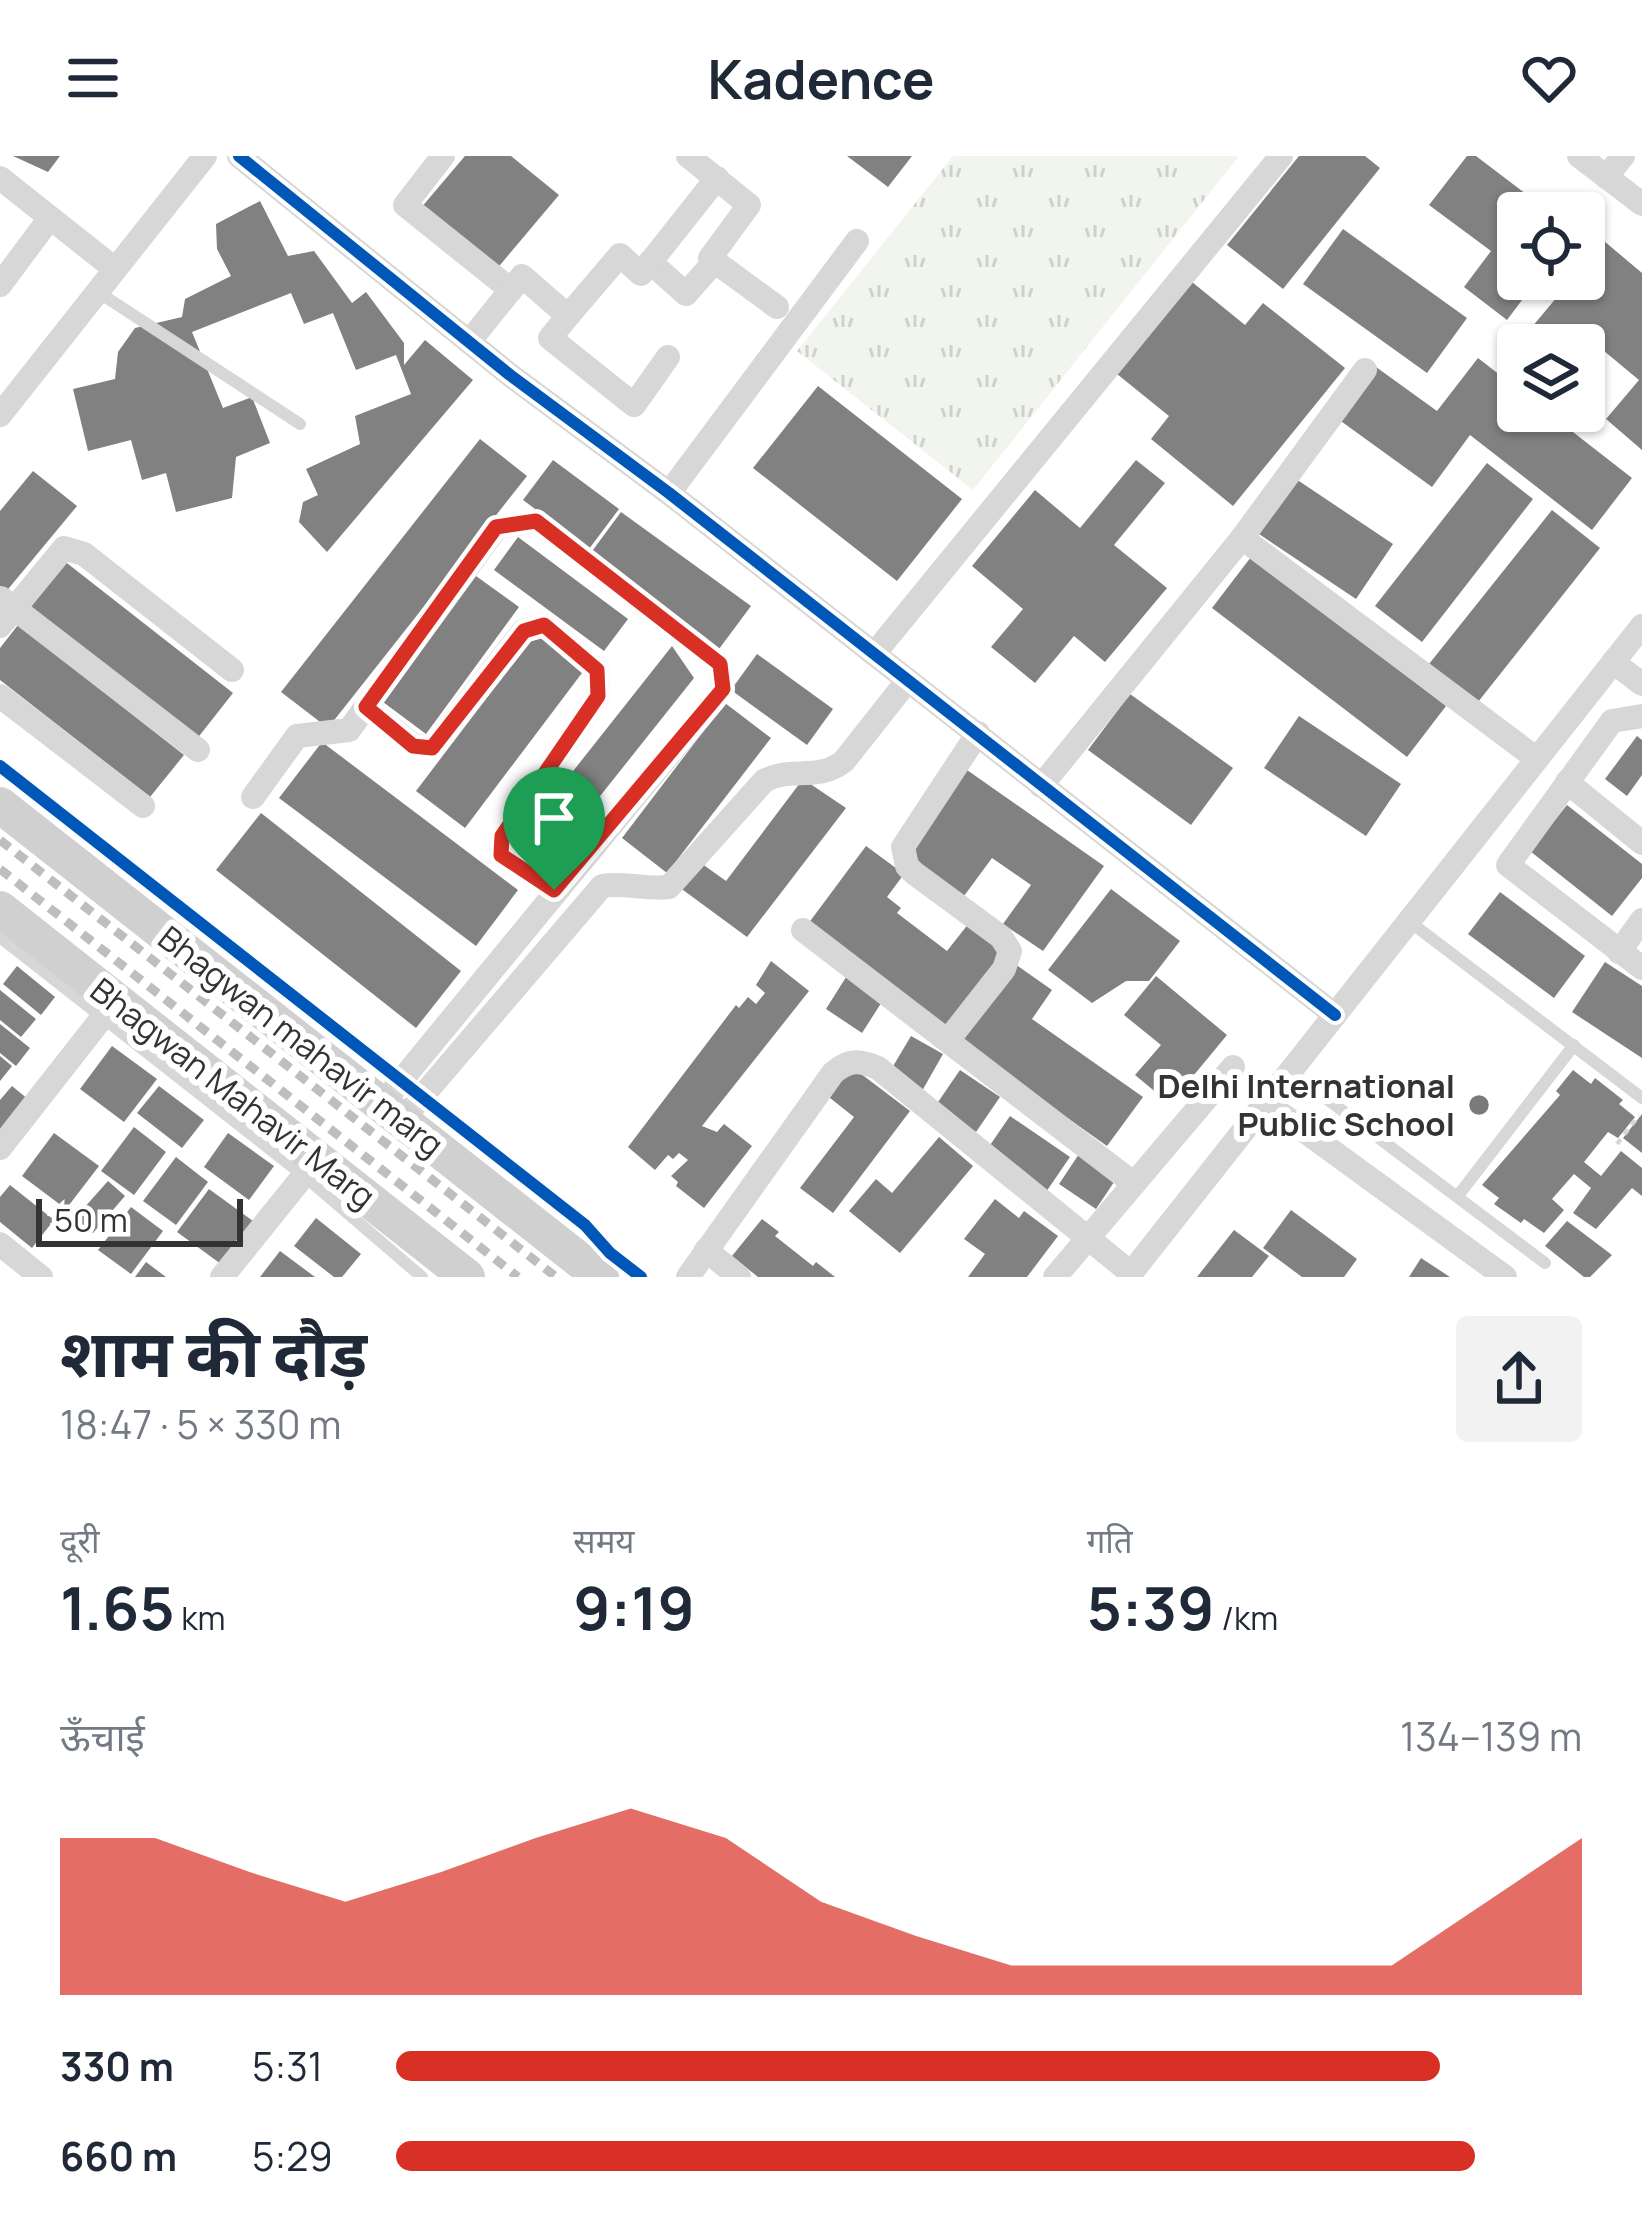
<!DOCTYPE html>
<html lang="hi">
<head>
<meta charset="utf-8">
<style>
  :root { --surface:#fff; --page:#f2f2f3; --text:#1f2937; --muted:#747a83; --accent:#d93025 }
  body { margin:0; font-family:Manrope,"Noto Sans Devanagari",sans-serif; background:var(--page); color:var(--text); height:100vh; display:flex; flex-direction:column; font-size:45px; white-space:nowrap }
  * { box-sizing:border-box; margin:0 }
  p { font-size:39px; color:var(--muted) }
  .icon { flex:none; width:66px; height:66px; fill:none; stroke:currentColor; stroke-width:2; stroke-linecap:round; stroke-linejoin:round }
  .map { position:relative; height:1121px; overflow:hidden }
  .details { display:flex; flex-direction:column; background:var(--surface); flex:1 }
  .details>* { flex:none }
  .controls { position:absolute; left:1497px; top:36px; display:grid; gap:24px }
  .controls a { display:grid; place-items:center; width:108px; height:108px; border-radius:12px; background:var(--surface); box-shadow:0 3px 9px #0004; font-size:60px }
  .scale { position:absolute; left:36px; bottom:30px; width:207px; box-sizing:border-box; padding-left:12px; border:6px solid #333; border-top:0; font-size:33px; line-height:42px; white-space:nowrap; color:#333; -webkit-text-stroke:9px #fff; paint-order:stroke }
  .pin { position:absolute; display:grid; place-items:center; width:102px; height:102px; color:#fff; margin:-123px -51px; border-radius:50% 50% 50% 0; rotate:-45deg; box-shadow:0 0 12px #0007 }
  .pin .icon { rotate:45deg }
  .round { display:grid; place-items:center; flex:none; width:126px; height:126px; border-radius:12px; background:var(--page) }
  .head { display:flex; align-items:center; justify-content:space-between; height:204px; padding:0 60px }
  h1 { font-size:66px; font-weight:700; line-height:90px }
  .metrics { display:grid; grid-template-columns:repeat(3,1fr); gap:18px; height:204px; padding:12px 60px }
  .metrics div { display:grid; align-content:center }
  .metrics b { font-size:60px; font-weight:700 }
  .metrics small { font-size:33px; font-weight:400 }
  .metrics p { font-size:33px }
  .chart { height:336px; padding:24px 60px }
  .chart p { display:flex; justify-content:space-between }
  .chart svg { width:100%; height:216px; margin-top:12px; fill:var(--accent); opacity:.7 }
  ul { padding:0 60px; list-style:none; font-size:39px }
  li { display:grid; grid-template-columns:192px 144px 1fr; align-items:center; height:90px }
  li i { height:30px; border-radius:15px; background:var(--accent) }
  header { display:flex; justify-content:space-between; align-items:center; height:156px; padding:0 60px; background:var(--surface); font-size:54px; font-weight:700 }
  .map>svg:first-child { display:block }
  .grass { fill:url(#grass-tufts) }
  .building { fill:#818181 }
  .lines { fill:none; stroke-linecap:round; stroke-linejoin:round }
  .path { stroke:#d6d6d6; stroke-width:4.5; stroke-dasharray:6 6; stroke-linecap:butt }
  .service { stroke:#d7d7d7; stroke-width:12 }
  .minor { stroke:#d7d7d7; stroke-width:24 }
  .secondary { stroke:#d0d0d0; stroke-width:36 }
  .rail { stroke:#bebebe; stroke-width:9; stroke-dasharray:12 9; stroke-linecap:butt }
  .cycleway-casing { stroke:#fff; stroke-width:20 }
  .cycleway { stroke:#0057b8; stroke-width:12 }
  .route-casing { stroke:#fff; stroke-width:24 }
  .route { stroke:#d93025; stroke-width:15 }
  .poi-dot { fill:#7a7a7a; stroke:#fff; stroke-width:4.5 }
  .labels { text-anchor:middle; stroke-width:12; stroke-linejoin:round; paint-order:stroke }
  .street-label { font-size:33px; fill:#333; stroke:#fff }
  .poi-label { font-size:33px; font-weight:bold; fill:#333; stroke:#fff; text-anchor:end }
</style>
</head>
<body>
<header><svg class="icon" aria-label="menu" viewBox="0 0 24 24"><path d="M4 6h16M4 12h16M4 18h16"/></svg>Kadence<svg class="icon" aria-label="heart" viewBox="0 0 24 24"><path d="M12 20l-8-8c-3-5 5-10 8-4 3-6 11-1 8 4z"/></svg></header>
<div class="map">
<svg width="1642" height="1121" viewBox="0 0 1642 1121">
  <defs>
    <pattern id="grass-tufts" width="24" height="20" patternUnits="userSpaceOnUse" patternTransform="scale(3)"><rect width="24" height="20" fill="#f1f5ed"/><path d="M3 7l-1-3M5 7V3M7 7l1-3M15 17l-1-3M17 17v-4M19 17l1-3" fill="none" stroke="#cfd2cc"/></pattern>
  </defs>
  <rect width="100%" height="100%" fill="#fff"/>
  <path class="grass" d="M953 0H1239L973 334 797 195Z"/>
  <g class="building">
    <path d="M13 0H60L48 16Z"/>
    <path d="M465 0H511L559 39 495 115 420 53Z"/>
    <path d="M847 0H912L888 31Z"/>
    <path d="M1299 0H1365L1380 12 1283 133 1227 89Z"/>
    <path d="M1467 0H1476L1551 57H1518V123H1538L1507 164 1464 131 1491 95 1429 49Z"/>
    <path d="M260 45 288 100 314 95 352 147 366 136 404 187V209L425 184 473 224 327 396 299 366 303 346 318 339 306 313 360 288 355 260 411 238 396 199 356 214 333 157 304 168 291 137 192 176 223 252 252 241 270 287 236 301 232 342 176 356 166 317 142 324 131 284 88 295 73 233 115 223 118 196 135 172 182 161 185 143 231 120 217 93 216 68Z"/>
    <path d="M1343 73 1467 162 1427 217 1303 128Z"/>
    <path d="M1604 85 1642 117V294L1606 263 1639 224 1586 180 1578 189H1517L1572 123H1584V109Z"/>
    <path d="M1192 126 1245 169 1263 147 1345 212 1233 350 1151 283 1169 260 1117 218Z"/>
    <path d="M1478 202 1518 233V255H1546L1632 322 1592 374 1470 279 1432 331 1338 263 1376 211 1437 255Z"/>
    <path d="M818 230 962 343 897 425 753 312Z"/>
    <path d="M480 283 527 320 328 572 281 536Z"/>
    <path d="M553 304 619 353 589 393 523 344Z"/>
    <path d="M1136 304 1165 327 1114 389 1167 432 1105 506 1074 480 1035 527 991 491 1023 453 972 410 1035 334 1080 372Z"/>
    <path d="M1487 307 1533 343 1422 486 1375 450Z"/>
    <path d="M33 315 77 350 4 438 0 434V355Z"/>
    <path d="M1293 321 1393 388 1356 443 1256 376Z"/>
    <path d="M1552 354 1600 392 1478 546 1429 508Z"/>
    <path d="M621 356 751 450 719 493 590 398Z"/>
    <path d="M518 381 628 463 604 495 494 414Z"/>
    <path d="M1251 401 1446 550 1407 601 1212 452Z"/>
    <path d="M63 404 233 537 196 584 26 450Z"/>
    <path d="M476 420 519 451 426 578 383 546Z"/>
    <path d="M18 469 184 599 150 641 0 524V492Z"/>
    <path d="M536 477 585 513 465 672 416 635Z"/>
    <path d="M672 490 694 522 554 698 517 686Z"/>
    <path d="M757 498 833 553 807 589 731 534Z"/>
    <path d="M1130 538 1233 612 1191 669 1088 594Z"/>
    <path d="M725 547 771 582 667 717 622 682Z"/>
    <path d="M1299 560 1401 628 1366 680 1264 612Z"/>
    <path d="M1637 580 1642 584V619L1627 640 1605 623Z"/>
    <path d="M322 586 518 734 476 790 279 642Z"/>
    <path d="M967 614 1104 710 1043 795 1003 768 1031 729 992 702 964 740 906 699Z"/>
    <path d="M803 623 846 652 747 781 679 731 698 705 726 725Z"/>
    <path d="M1567 649 1642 708V722L1612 760 1530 695Z"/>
    <path d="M261 657 461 815 416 872 216 714Z"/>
    <path d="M866 690 904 718 887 741 901 752 897 757 947 795 969 767 1007 795 949 873 808 768Z"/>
    <path d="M1111 733 1180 785 1149 825H1126L1092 847 1048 814Z"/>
    <path d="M1500 736 1585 800 1554 842 1468 778Z"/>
    <path d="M771 805 809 835 702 970 717 976 724 968 752 990 704 1052 676 1030 678 1026 671 1020 688 1004 679 997 673 1003 668 999 655 1014 628 991 736 849 739 852 748 841 756 848 765 837 756 829Z"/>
    <path d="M1605 806 1642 830V902L1572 856Z"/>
    <path d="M1015 808 1052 834 1032 863 1143 941 1107 990 959 885Z"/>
    <path d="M17 810 55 841 41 859 3 828Z"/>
    <path d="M848 818 885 841 862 877 826 853Z"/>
    <path d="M1156 820 1227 879 1170 948 1135 919 1161 889 1124 859Z"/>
    <path d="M0 834 36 863 21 881 0 864Z"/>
    <path d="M0 868 30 892 16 910 0 897Z"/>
    <path d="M911 880 943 898 922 935 889 917Z"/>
    <path d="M112 890 157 923 124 966 80 933Z"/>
    <path d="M0 900 12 910 0 925Z"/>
    <path d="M848 908 910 955 833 1057 800 1032 854 961 825 938Z"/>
    <path d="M960 914 1000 941 976 976 936 949Z"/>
    <path d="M1573 914 1591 928 1595 922 1623 944 1619 948 1635 961 1618 982 1608 976 1584 1006 1601 1020 1621 995 1642 1012V1040L1632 1032 1596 1073 1573 1057 1591 1032 1574 1018 1552 1043 1564 1054 1544 1077 1524 1063 1521 1067 1494 1048 1499 1042 1482 1029 1560 939 1556 935Z"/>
    <path d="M12 930 29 944 0 979V944Z"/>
    <path d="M159 930 204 964 182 992 137 957Z"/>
    <path d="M1642 958V997L1623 982Z"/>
    <path d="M1010 960 1070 1001 1046 1036 986 995Z"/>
    <path d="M134 971 166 996 134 1039 101 1015Z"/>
    <path d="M54 977 99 1010 66 1053 22 1020Z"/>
    <path d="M228 977 274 1010 249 1044 204 1011Z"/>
    <path d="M939 981 973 1010 900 1097 849 1055 876 1023 892 1037Z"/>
    <path d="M1081 995 1118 1020 1096 1053 1059 1028Z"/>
    <path d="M176 1001 208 1026 176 1069 143 1045Z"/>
    <path d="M108 1025 125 1040 93 1077 75 1062Z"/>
    <path d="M10 1029 54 1064 32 1092 0 1066V1041Z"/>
    <path d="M209 1033 253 1065 221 1108 177 1076Z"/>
    <path d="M995 1043 1019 1062 1024 1055 1058 1080 1027 1121H968L985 1098 964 1083Z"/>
    <path d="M131 1051 163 1075 131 1118 98 1094Z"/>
    <path d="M1291 1054 1357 1103 1344 1121H1302L1263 1092Z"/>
    <path d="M316 1062 361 1098 342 1121H334L294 1090Z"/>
    <path d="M762 1063 779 1076 775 1080 813 1110 816 1106 835 1121H758L732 1100Z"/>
    <path d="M1567 1065 1612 1099 1590 1121H1584L1545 1090Z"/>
    <path d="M1234 1074 1269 1100 1252 1121H1197Z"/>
    <path d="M280 1095 315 1121H260Z"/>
    <path d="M1421 1102 1450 1121H1409Z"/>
    <path d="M146 1106 166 1121H135Z"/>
  </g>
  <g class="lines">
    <path class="path" d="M1617 988 1639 959"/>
    <g class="service">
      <path d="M98 136 300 268"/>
      <path d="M1410 766 1642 942"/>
      <path d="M0 781 303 1019 422 1121"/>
      <path d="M1291 916 1545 1107"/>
      <path d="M1457 1041 1574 889"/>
    </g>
    <g class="minor">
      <path d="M239 0 510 219 669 337 1335 859"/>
      <path d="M443 0 405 49 511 134"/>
      <path d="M688 0 749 49 710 102 777 151"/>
      <path d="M1579 0 1642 48"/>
      <path d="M1606 21 1623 0"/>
      <path d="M0 22 115 113"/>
      <path d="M650 106 686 138 714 106"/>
      <path d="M0 129 50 62"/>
      <path d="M568 160 550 182 634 249 668 201"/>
      <path d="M469 186 522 120 568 160 620 99 641 118 717 22"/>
      <path d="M0 259 205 0"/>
      <path d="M669 337 857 85"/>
      <path d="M1242 382 1537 603"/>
      <path d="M1 442 198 594"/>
      <path d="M0 470 64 392 84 398 232 514"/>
      <path d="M874 498 1281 0"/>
      <path d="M1613 506 1642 528"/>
      <path d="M0 540 143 650"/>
      <path d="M366 551 413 589 432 592 523 475 544 469 597 514 598 540 502 681 501 699 554 734"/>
      <path d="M1642 560 1612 565 1508 709 1642 812"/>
      <path d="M1567 626 1642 687"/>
      <path d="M1041 630 1242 382 1365 214"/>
      <path d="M253 641 297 580 349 574 497 371 536 365 720 508 723 533 382 948"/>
      <path d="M803 774 1133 1027"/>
      <path d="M1619 796 1642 764"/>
      <path d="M949 883 1004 813 1010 795 1001 781 914 717 907 710 903 691 978 577"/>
      <path d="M1266 947 1505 1121"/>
      <path d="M402 964 602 730C625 726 645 734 669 731L764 625C790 610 818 626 844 605L908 524"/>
      <path d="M0 992 116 844"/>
      <path d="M0 1088 41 1121"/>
      <path d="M706 1094 739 1121"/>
      <path d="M222 1121 317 1003"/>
      <path d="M688 1121 833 917C849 903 860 904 878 912L1131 1117"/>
      <path d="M1055 1121 1233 911"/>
      <path d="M1128 1121 1642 470"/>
    </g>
    <g class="secondary">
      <path d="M0 649 601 1121"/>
      <path d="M0 753 467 1121"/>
    </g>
    <g class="rail">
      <path d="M0 684 556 1121"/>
      <path d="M0 713 518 1121"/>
    </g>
    <g class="cycleway-casing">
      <g id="cycleway">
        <path d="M239 0 510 219 669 337 1335 859"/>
        <path d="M0 610 585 1069 610 1097 641 1121"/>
      </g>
    </g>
    <use href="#cycleway" class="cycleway"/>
  </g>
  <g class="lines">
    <g class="route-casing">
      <path id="route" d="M536 365 720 508 723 533 554 734 501 699 502 680 598 540 597 514 544 469 524 475 432 592 413 590 366 551 496 371Z"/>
    </g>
    <use href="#route" class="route"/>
  </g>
  <circle class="poi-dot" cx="1479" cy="949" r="12"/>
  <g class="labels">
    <g class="street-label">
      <text transform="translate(301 885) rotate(38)" y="12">Bhagwan mahavir marg</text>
      <text transform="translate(233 937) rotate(38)" y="12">Bhagwan Mahavir Marg</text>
    </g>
    <g class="poi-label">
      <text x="1455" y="942">Delhi International<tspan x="1455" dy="38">Public School</tspan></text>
    </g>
  </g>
</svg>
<div class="controls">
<a><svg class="icon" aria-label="locate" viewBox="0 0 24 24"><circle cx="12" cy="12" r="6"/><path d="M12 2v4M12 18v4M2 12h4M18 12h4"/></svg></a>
<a><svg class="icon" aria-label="layers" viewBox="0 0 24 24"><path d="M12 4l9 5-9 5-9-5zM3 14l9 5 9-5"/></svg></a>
</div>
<div class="scale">50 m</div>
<div class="pin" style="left:554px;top:734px;background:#1e9e55"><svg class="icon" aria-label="arrive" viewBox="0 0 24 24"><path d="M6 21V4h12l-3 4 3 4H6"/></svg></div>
</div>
<section class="details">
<div class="head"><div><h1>शाम की दौड़</h1><p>18:47 · 5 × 330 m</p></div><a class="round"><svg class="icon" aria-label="share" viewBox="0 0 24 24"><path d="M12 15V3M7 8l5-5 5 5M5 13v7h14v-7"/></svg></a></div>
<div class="metrics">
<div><p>दूरी</p><b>1.65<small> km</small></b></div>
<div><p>समय</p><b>9:19</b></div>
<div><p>गति</p><b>5:39<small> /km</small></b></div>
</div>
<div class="chart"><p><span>ऊँचाई</span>134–139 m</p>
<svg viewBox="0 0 160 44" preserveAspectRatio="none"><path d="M0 44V12L10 12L20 19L30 25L40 19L50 12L60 6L70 12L80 25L90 32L100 38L110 38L120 38L130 38L140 38L150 25L160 12V44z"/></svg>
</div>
<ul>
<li><b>330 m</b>5:31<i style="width:88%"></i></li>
<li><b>660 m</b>5:29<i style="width:91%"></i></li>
</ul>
</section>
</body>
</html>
